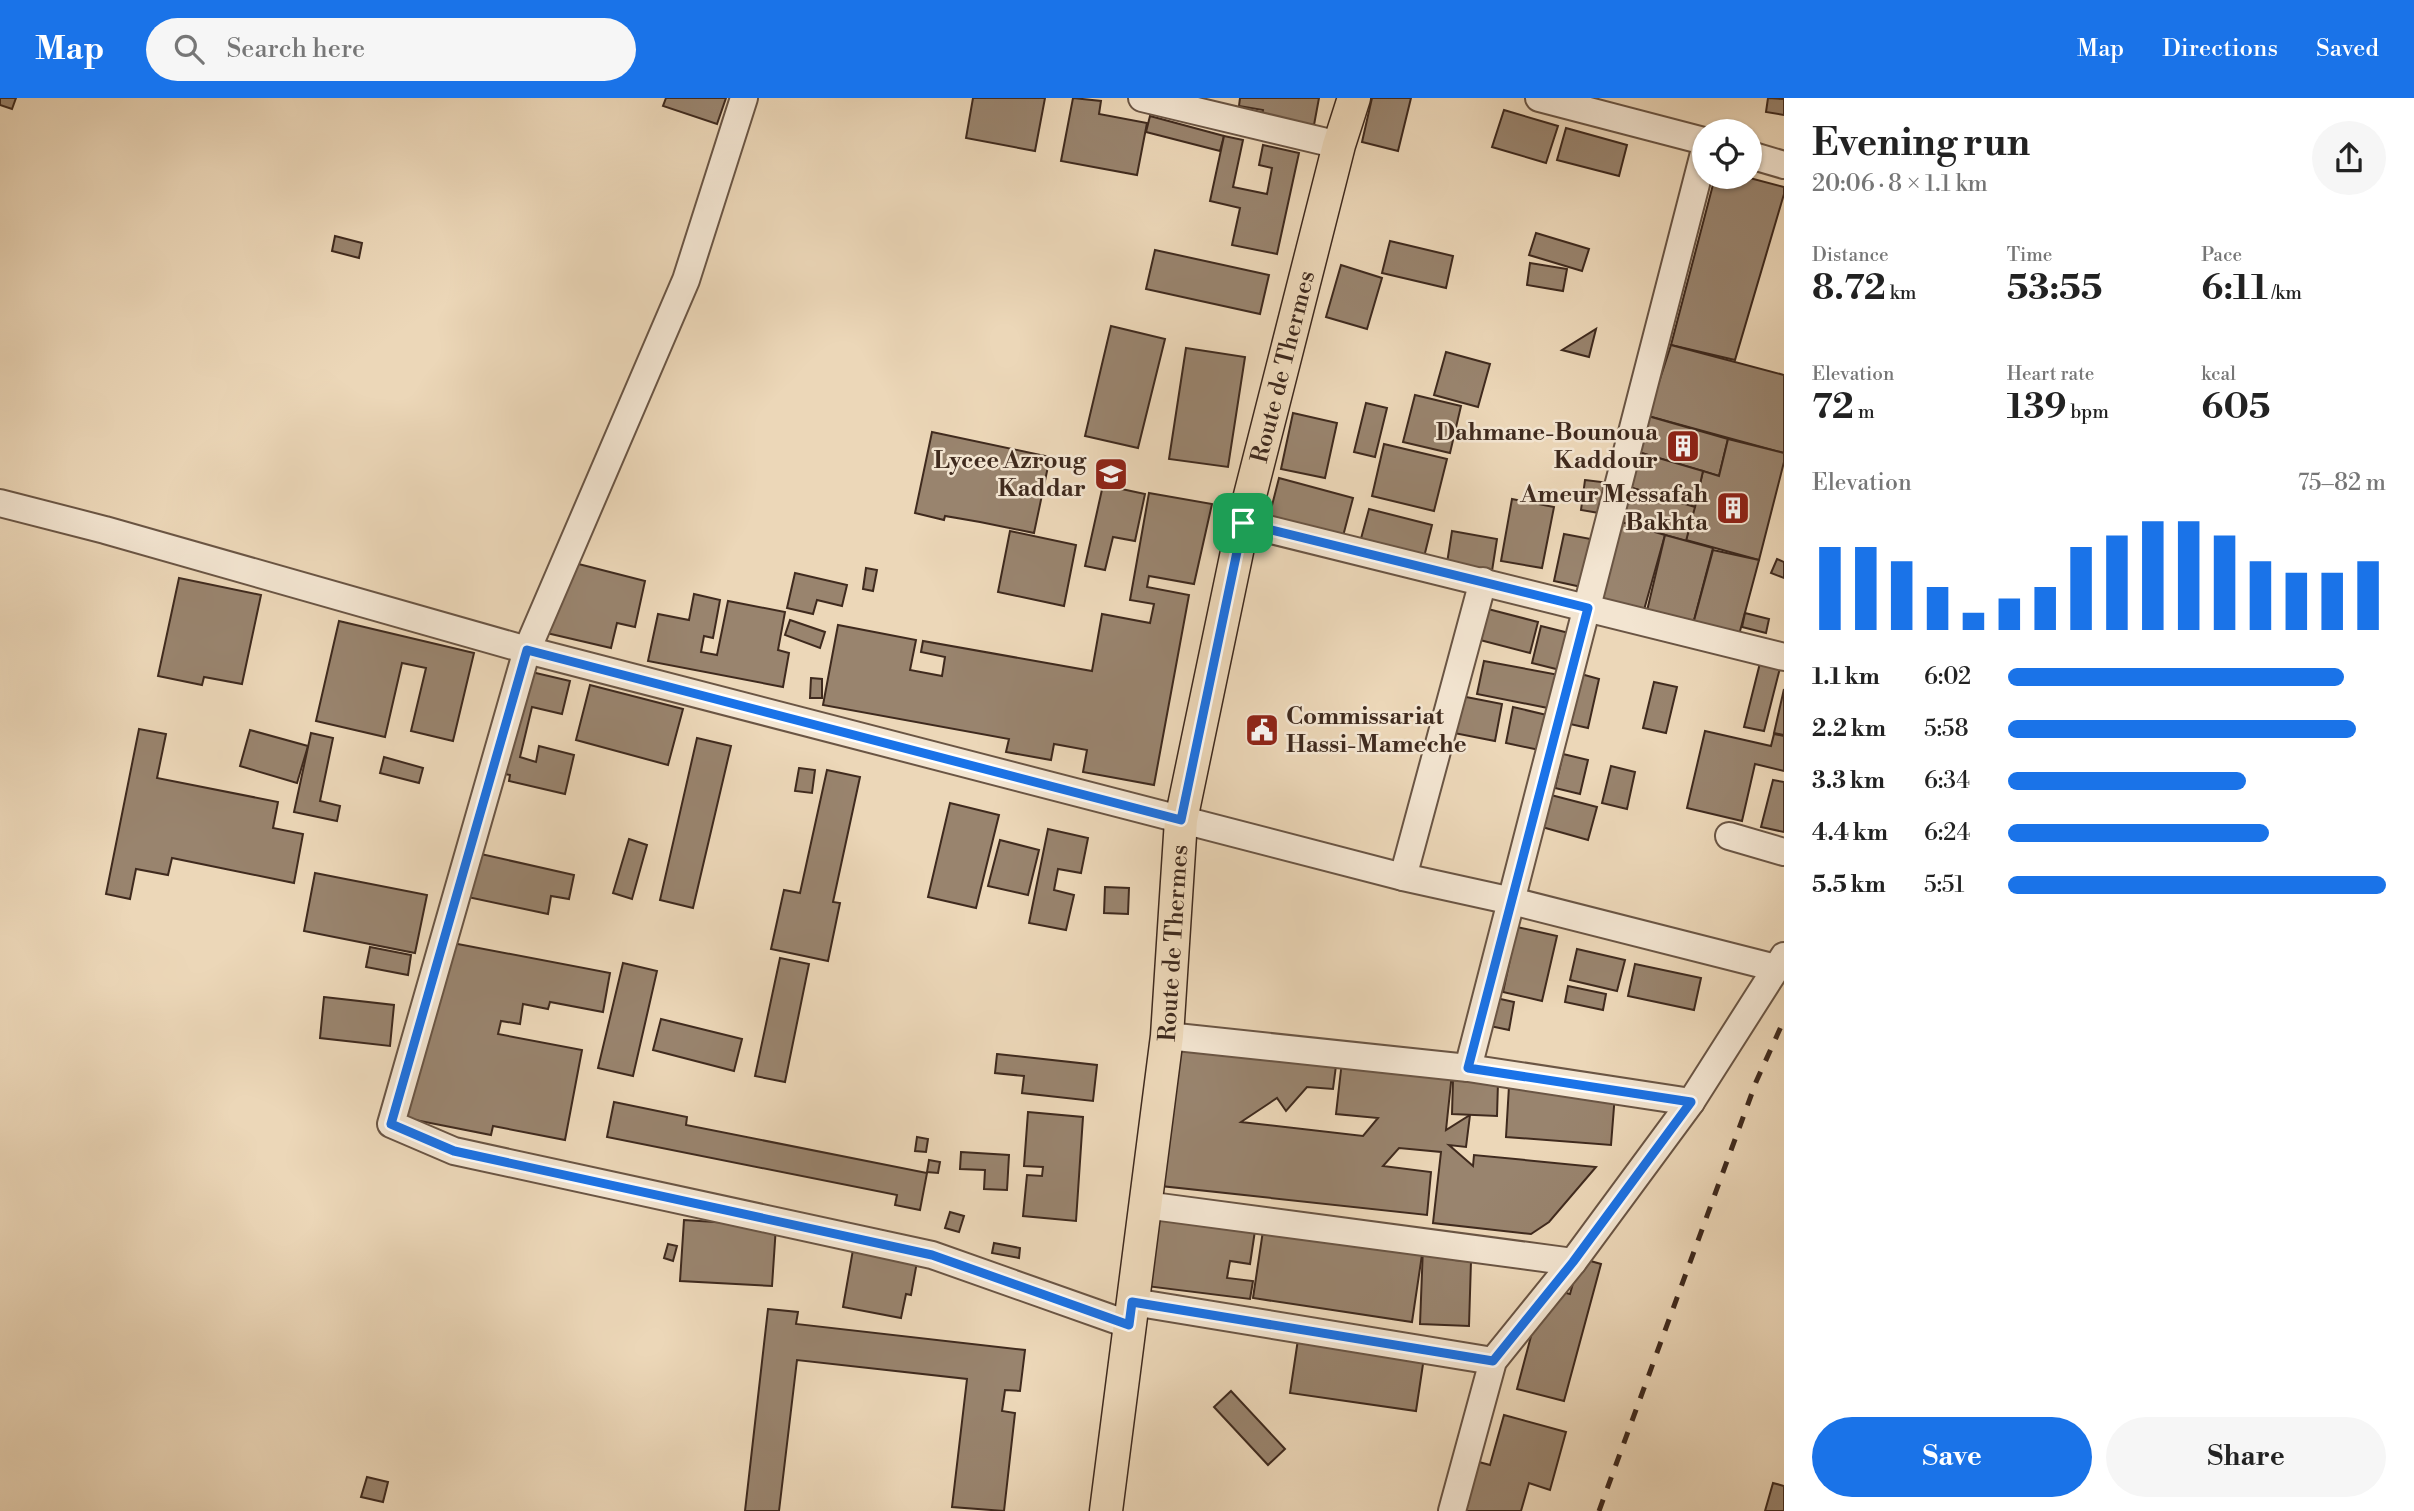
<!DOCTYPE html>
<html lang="en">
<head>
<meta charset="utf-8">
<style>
  :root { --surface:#fff; --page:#f6f6f6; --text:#222; --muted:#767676; --accent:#1a73e8 }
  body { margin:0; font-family:"Libre Bodoni",serif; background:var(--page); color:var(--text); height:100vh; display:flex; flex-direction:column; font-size:26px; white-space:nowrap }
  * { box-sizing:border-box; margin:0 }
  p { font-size:23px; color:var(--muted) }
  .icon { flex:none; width:38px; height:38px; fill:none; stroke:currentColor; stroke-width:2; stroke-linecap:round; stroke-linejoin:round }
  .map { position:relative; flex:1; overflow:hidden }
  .details { display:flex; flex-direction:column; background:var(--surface); width:630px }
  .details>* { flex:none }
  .buttons { position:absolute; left:1692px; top:21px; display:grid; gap:14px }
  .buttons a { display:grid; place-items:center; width:70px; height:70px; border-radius:50%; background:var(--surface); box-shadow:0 2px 5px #0004; font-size:35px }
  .pin { position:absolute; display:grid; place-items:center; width:60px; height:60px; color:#fff; margin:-30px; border-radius:14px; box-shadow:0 4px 10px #0006 }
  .round { display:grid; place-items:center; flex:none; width:74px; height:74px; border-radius:37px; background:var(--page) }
  .overview { display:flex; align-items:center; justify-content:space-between; height:119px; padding:0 28px }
  h1 { font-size:38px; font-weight:700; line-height:52px }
  .figures { display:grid; grid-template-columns:repeat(3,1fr); gap:10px; height:119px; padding:7px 28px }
  .figures div { display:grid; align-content:center }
  .figures b { font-size:35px; font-weight:700 }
  .figures small { font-size:19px; font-weight:400 }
  .figures p { font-size:19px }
  .chart { height:196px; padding:14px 28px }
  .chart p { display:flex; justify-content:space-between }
  .chart svg { width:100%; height:126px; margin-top:7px; stroke:var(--accent); stroke-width:6 }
  .primary-button { display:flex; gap:14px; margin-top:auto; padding:14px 28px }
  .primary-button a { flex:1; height:80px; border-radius:42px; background:var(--accent); color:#fff; font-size:28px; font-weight:700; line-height:80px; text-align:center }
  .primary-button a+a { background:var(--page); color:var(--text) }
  ul { padding:0 28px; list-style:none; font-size:23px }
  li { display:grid; grid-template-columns:112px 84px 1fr; align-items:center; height:52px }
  li i { height:18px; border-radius:9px; background:var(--accent) }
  header { display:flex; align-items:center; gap:42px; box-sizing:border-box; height:98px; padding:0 35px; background:var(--accent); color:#fff }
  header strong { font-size:33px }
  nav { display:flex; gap:38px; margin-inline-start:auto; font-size:24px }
  .search { width:490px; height:63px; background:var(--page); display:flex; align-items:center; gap:18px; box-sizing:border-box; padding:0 24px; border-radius:38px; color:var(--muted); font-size:26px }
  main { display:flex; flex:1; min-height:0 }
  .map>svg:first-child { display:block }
  .building { fill:#99846e; stroke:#3f2a1e; stroke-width:2 }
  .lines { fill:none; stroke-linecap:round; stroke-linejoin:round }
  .minor-casing { stroke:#6a5544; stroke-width:30 }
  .major-casing { stroke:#3f2a1e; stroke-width:35 }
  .minor { stroke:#f3e5d1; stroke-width:26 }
  .major { stroke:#ecd7b8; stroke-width:32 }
  .rail { stroke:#3f2a1e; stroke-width:5; stroke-dasharray:12 12; stroke-linecap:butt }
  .route-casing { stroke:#fff; stroke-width:14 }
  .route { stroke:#1a73e8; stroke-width:9 }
  .labels { text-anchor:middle; stroke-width:5; stroke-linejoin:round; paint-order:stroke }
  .street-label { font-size:24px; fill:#3f2a1e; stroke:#f3e5d1 }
  .poi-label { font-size:24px; font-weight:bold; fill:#3f2a1e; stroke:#f3e5d1; text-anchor:end }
</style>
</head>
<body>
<header>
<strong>Map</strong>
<div class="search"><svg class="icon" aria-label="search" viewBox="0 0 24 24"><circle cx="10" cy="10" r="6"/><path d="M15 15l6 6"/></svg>Search here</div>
<nav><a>Map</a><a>Directions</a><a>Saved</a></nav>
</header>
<main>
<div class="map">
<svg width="1784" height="1413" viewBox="0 0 1784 1413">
  <rect width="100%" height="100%" fill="#ecd7b8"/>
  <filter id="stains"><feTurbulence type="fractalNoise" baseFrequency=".00286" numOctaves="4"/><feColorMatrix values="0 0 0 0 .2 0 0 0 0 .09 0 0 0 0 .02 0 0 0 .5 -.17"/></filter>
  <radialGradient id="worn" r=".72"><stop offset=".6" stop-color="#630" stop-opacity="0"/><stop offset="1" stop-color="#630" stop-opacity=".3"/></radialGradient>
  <g class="building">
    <path d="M0 0H16L12 11 0 7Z"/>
    <path d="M666 0H726L717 26 663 8Z"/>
    <path d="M973 0H1045L1035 53 966 40Z"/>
    <path d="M1073 0 1101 3 1099 16 1147 25 1137 77 1061 63Z"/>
    <path d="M1240 0H1319L1314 27 1262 18 1263 12 1239 8Z"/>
    <path d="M1372 0H1411L1398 53 1362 44Z"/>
    <path d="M1768 0 1784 1V17L1766 14Z"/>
    <path d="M1504 12 1558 28 1546 65 1492 49Z"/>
    <path d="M1150 18 1224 38 1220 53 1146 34Z"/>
    <path d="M1566 30 1627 47 1619 78 1557 62Z"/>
    <path d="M1224 38 1243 42 1233 89 1267 96 1272 70 1259 67 1263 47 1299 55 1277 156 1232 147 1240 110 1210 103Z"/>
    <path d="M1715 79H1746L1784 89V96L1735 262 1671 247Z"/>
    <path d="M1536 135 1589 151 1582 173 1529 157Z"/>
    <path d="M335 138 362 145 359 160 332 153Z"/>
    <path d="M1390 143 1453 158 1446 190 1382 175Z"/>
    <path d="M1155 152 1269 177 1260 216 1146 191Z"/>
    <path d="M1530 165 1567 171 1563 193 1527 187Z"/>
    <path d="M1341 167 1382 180 1367 231 1326 219Z"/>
    <path d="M1111 228 1165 241 1138 350 1085 338Z"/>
    <path d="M1596 231 1589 259 1562 252Z"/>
    <path d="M1671 247 1784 277V355L1648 318Z"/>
    <path d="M1186 250 1245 259 1228 369 1169 361Z"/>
    <path d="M1446 254 1490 266 1478 309 1434 297Z"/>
    <path d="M1415 297 1461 308 1450 355 1403 344Z"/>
    <path d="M1366 305 1387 310 1375 359 1354 354Z"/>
    <path d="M1293 315 1337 325 1325 380 1281 371Z"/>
    <path d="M1648 318 1728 341 1719 378 1638 354Z"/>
    <path d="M932 334 1050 359 1034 435 980 424 945 418 944 422 915 415Z"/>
    <path d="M1728 341 1784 355V364L1759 462 1686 442 1703 373 1719 378Z"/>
    <path d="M1384 346 1447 361 1434 413 1372 398Z"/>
    <path d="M1638 354 1703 373 1695 409 1629 389Z"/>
    <path d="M1279 380 1353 400 1342 442 1268 423Z"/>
    <path d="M1585 382 1610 385 1605 416 1581 412Z"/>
    <path d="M1103 387 1145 396 1135 443 1113 439 1105 472 1085 468Z"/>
    <path d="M1629 389 1695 409 1686 443 1619 424Z"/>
    <path d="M1149 395 1212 406 1194 486 1149 478 1147 489 1189 497 1154 687 1083 674 1087 652 1054 646 1051 662 1006 654 1009 641 823 607 838 527 916 542 910 572 942 578 945 559 921 554 923 543 1092 573 1102 516 1150 525 1154 506 1130 502Z"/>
    <path d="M1512 401 1554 409 1542 470 1501 463Z"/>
    <path d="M1369 411 1432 427 1423 463 1359 448Z"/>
    <path d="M1618 423 1665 437 1642 519 1594 502Z"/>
    <path d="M1010 433 1076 447 1064 508 998 494Z"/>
    <path d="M1452 433 1497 441 1492 473 1447 465Z"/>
    <path d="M1564 436 1596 442 1586 490 1554 483Z"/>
    <path d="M1665 437 1713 450 1692 530 1646 517Z"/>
    <path d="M1713 452 1759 462 1739 537 1692 530Z"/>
    <path d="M559 461 645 483 635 529 617 525 611 550 538 533 545 507 559 511 561 503Z"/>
    <path d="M1777 461 1784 464V480L1771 475Z"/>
    <path d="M866 470 877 472 873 493 863 491Z"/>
    <path d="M795 475 847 487 842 508 817 502 813 516 787 510Z"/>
    <path d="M179 480 261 497 242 586 204 579 202 587 158 578Z"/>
    <path d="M694 496 720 502 713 540 704 538 701 554 717 557 728 503 785 514 778 552 789 555 783 589 648 563 658 516 689 522Z"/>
    <path d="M1488 511 1538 524 1530 555 1480 542Z"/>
    <path d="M1745 515 1769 521 1766 535 1742 529Z"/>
    <path d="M790 522 825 534 820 550 785 537Z"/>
    <path d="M339 523 474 555 453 643 411 633 426 570 402 565 385 639 316 623Z"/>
    <path d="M1541 528 1577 537 1568 574 1532 565Z"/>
    <path d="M1484 563 1559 577 1553 611 1477 596Z"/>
    <path d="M1760 565 1780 570 1764 633 1744 629Z"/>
    <path d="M523 572 570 583 562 616 532 609 520 659 536 664 539 648 574 657 565 696 509 683 510 677 495 674Z"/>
    <path d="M1581 576 1599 581 1588 630 1570 626Z"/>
    <path d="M811 580 822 581V600H810Z"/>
    <path d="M1654 584 1677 589 1666 635 1643 630Z"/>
    <path d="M590 587 683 611 668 667 576 642Z"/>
    <path d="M1784 591V637L1774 635Z"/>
    <path d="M1461 598 1502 606 1495 643 1454 635Z"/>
    <path d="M1513 609 1551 618 1544 653 1506 645Z"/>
    <path d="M139 631 166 636 157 680 278 704 273 730 303 736 294 785 172 760 168 777 136 771 130 801 106 796Z"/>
    <path d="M250 632 308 648 297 685 240 668Z"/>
    <path d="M1705 633 1771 648 1774 636 1784 638V673L1755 666 1742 723 1687 710Z"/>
    <path d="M311 635 333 640 320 703 340 708 337 723 294 714Z"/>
    <path d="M697 640 731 648 693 810 660 802Z"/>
    <path d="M1563 656 1588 662 1580 696 1555 690Z"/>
    <path d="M384 659 423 670 419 685 380 675Z"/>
    <path d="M1611 668 1635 674 1627 711 1602 705Z"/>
    <path d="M799 670 815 672 812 695 795 693Z"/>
    <path d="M827 672 860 679 833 804 840 805 828 863 771 851 784 792 800 795Z"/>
    <path d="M1773 682 1784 684V734L1761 729Z"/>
    <path d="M1551 697 1597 709 1588 742 1542 729Z"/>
    <path d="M950 705 999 717 976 810 928 799Z"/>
    <path d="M1048 731 1088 740 1081 775 1058 771 1054 792 1074 797 1066 832 1029 825Z"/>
    <path d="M629 741 647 747 632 801 613 795Z"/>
    <path d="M1000 742 1039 752 1028 797 988 788Z"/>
    <path d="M472 754 574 777 569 801 551 798 548 816 463 798Z"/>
    <path d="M315 775 427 797 415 855 304 833Z"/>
    <path d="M1105 789 1129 790 1128 816 1104 815Z"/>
    <path d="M1517 829 1557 838 1542 903 1503 894Z"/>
    <path d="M442 843 610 875 603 914 550 904 548 911 523 906 520 926 501 923 498 936 582 952 565 1042 493 1028 491 1037 405 1020Z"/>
    <path d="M370 849 411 857 408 877 366 869Z"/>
    <path d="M1577 851 1625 862 1617 893 1570 882Z"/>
    <path d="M780 860 809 866 785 984 755 978Z"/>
    <path d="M623 865 657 873 633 978 598 970Z"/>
    <path d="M1635 866 1701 880 1694 912 1628 898Z"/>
    <path d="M1568 888 1606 896 1603 912 1565 904Z"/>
    <path d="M324 899 394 907 390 948 320 940Z"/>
    <path d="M1496 900 1514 904 1509 932 1490 928Z"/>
    <path d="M661 921 742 941 734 973 653 952Z"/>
    <path d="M1178 943 1337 960 1333 991 1307 989 1286 1013 1277 1000 1241 1024 1363 1038 1378 1020 1336 1016 1342 963 1452 975 1446 1032 1470 1017 1466 1049 1449 1047 1473 1068 1474 1057 1596 1069 1549 1124 1531 1136 1433 1125 1441 1054 1399 1050 1383 1068 1431 1074 1427 1117 1161 1088Z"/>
    <path d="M997 956 1097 967 1093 1003 1022 995 1024 978 995 975Z"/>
    <path d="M1453 982 1498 984 1497 1018 1452 1016Z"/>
    <path d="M1509 988 1615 996 1611 1047 1506 1039Z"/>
    <path d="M614 1004 687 1019 686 1027 927 1075 920 1112 895 1107 897 1097 607 1039Z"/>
    <path d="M1028 1014 1083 1019 1076 1123 1023 1118 1027 1077 1042 1078 1043 1069 1024 1068Z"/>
    <path d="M917 1039 928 1041 926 1054 915 1053Z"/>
    <path d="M961 1054 1009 1057 1007 1092 984 1091 985 1072 960 1071Z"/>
    <path d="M929 1062 940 1064 938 1075 927 1074Z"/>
    <path d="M1156 1113 1256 1126 1250 1166 1230 1163 1227 1180 1253 1183 1250 1201 1146 1188Z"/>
    <path d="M950 1114 964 1118 959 1134 945 1130Z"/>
    <path d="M684 1122 776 1128 772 1188 680 1183Z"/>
    <path d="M1264 1126 1423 1150 1412 1224 1253 1200Z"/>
    <path d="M994 1145 1020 1150 1019 1160 992 1155Z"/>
    <path d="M668 1146 677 1148 673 1163 664 1160Z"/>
    <path d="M854 1146 918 1158 911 1197 906 1196 901 1220 843 1209Z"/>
    <path d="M1423 1149 1455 1150V1162L1471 1163 1469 1228 1420 1226Z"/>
    <path d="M1580 1160 1601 1166 1564 1303 1517 1291 1544 1189 1570 1196Z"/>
    <path d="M768 1211 798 1214 796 1226 1025 1252 1020 1293 1005 1292 1002 1313 1015 1315 1004 1413 952 1409 967 1281 797 1262 779 1413H745Z"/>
    <path d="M1300 1228 1426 1246 1416 1313 1290 1295Z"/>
    <path d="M1231 1293 1285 1351 1268 1367 1214 1309Z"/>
    <path d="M1504 1317 1566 1334 1550 1392 1529 1385 1521 1413H1453L1468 1361 1490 1367Z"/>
    <path d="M367 1379 388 1384 383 1404 361 1399Z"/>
    <path d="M1773 1385 1784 1388V1413H1765Z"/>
  </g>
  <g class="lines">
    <g class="minor-casing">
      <g id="minor">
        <path d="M744 0 686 182 527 552 391 1026 454 1053 932 1157 1130 1227"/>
        <path d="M1142 0 1339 47"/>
        <path d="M1539 0 1704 43"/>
        <path d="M1750 57 1784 67"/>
        <path d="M0 405 105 432 527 552 1403 779 1512 803 1776 870"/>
        <path d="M1243 425 1784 559"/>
        <path d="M1729 738 1784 754"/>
        <path d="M1403 779 1483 483"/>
        <path d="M1167 938 1468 970 1691 1004"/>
        <path d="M1468 970 1704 55"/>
        <path d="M1145 1107 1573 1164"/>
        <path d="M1133 1204 1493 1263"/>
        <path d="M1452 1413 1493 1263 1573 1164 1691 1004 1784 858"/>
      </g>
    </g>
    <g class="major-casing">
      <g id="major">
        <path id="s1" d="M1106 1413 1167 938 1181 722 1243 425 1339 47 1354 0"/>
      </g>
    </g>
    <use href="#minor" class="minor"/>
    <use href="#major" class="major"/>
    <path class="rail" d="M1599 1413 1756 984 1784 922"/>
  </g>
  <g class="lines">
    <g class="route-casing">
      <path id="route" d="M1243 425 1588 510 1468 970 1691 1004 1573 1164 1493 1263 1132 1204 1129 1227 932 1157 454 1053 391 1026 527 552 1181 722Z"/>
    </g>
    <use href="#route" class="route"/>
  </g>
  <defs>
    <g id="building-square" transform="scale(1.75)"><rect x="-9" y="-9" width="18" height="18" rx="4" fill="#8f2418" stroke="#f3e5d1"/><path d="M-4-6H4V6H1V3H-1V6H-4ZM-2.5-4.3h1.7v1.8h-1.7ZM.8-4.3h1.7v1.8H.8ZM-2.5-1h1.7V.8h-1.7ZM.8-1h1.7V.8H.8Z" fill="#fff"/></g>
    <g id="school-square" transform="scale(1.75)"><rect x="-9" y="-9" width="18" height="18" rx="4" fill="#8f2418" stroke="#f3e5d1"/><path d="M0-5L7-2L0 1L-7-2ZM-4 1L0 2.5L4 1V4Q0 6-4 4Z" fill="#fff"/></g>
    <g id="civic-square" transform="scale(1.75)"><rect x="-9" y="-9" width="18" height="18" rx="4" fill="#8f2418" stroke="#f3e5d1"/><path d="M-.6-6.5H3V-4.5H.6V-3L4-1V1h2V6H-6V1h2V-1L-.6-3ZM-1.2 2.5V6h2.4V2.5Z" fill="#fff"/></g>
  </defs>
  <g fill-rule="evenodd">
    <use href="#building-square" x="1683" y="348"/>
    <use href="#school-square" x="1111" y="376"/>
    <use href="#building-square" x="1733" y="410"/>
    <use href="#civic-square" x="1262" y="632"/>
  </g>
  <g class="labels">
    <g class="street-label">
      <text dy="8" stroke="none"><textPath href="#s1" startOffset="1160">Route de Thermes</textPath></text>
      <text dy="8" stroke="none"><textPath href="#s1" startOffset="572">Route de Thermes</textPath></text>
    </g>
    <g class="poi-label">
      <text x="1658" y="342">Dahmane-Bounoua<tspan x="1658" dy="28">Kaddour</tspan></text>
      <text x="1086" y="370">Lycee Azroug<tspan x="1086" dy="28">Kaddar</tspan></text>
      <text x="1708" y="404">Ameur Messafah<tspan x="1708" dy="28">Bakhta</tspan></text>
      <text x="1286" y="626" text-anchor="start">Commissariat<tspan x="1286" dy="28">Hassi-Mameche</tspan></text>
    </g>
  </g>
  <rect width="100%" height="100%" filter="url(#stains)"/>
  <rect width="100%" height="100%" fill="url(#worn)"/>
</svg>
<div class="buttons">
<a><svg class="icon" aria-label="locate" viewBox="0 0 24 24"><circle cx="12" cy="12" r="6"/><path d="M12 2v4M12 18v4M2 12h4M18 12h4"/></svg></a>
</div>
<div class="pin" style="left:1243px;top:425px;background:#1e9e55"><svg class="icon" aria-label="arrive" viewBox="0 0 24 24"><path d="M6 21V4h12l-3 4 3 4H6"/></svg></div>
</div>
<section class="details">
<div class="overview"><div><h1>Evening run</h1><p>20:06 · 8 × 1.1 km</p></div><a class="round"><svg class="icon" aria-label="share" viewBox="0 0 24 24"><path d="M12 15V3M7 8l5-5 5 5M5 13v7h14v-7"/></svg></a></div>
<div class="figures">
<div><p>Distance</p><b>8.72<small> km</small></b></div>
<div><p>Time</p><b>53:55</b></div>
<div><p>Pace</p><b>6:11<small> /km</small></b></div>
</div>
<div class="figures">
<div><p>Elevation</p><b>72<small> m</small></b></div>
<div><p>Heart rate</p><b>139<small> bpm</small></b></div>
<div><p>kcal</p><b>605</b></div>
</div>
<div class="chart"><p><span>Elevation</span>75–82 m</p>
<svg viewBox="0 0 160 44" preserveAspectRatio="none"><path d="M5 44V15M15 44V15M25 44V20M35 44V29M45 44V38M55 44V33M65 44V29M75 44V15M85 44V11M95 44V6M105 44V6M115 44V11M125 44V20M135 44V24M145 44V24M155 44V20"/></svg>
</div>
<ul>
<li><b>1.1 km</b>6:02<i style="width:89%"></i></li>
<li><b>2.2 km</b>5:58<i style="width:92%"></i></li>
<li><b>3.3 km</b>6:34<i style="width:63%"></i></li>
<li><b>4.4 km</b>6:24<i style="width:69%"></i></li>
<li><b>5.5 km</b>5:51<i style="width:100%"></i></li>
</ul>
<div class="primary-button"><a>Save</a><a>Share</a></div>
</section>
</main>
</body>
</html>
